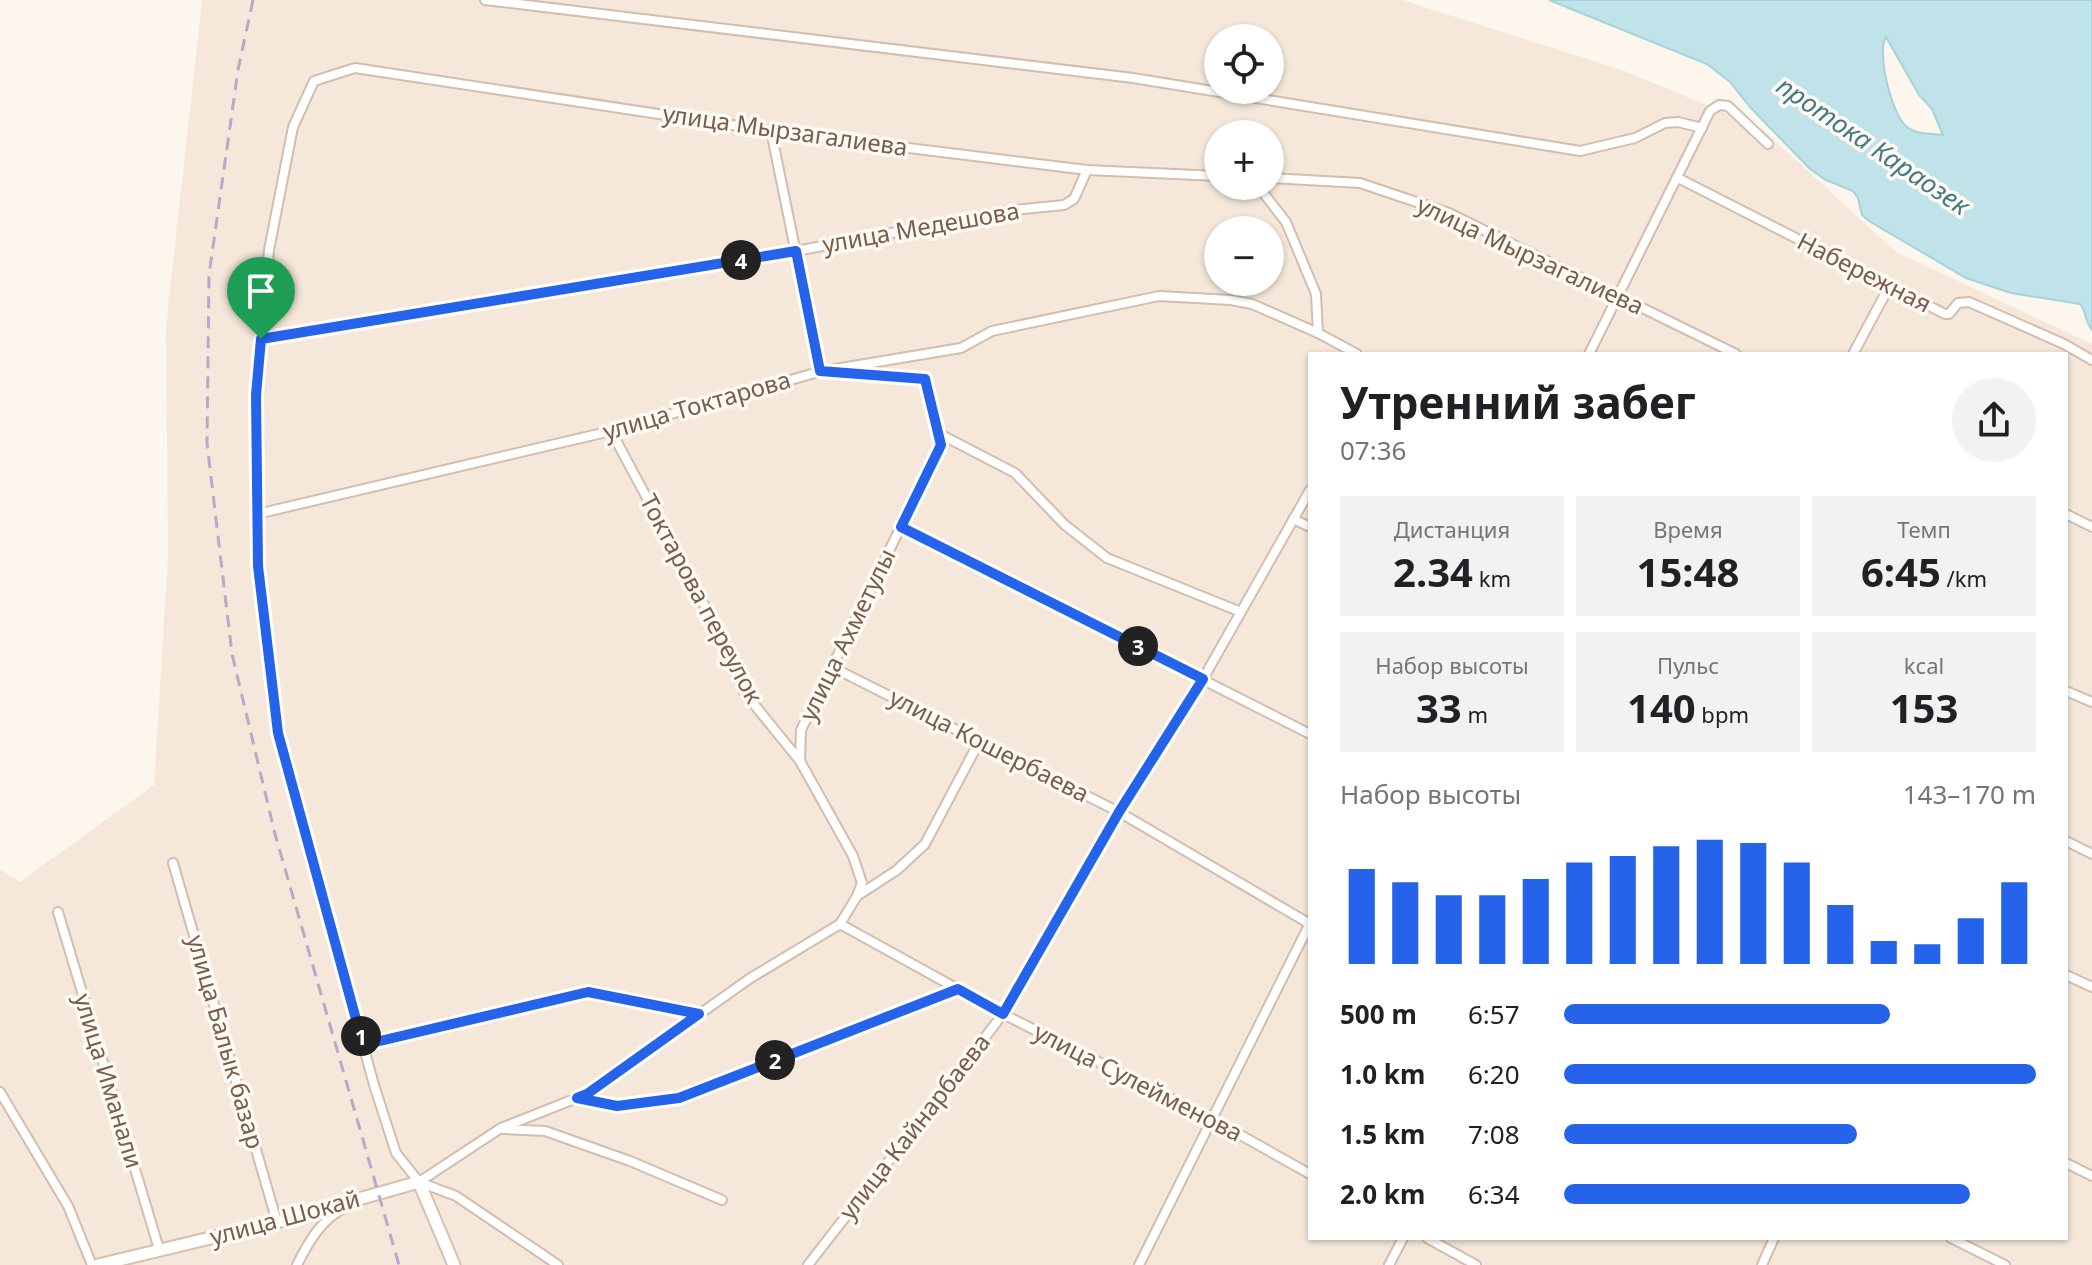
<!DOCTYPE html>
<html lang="ru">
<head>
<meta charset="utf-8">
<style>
  :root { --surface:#fff; --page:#f2f2f2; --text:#202124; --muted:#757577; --accent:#2563eb }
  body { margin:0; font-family:"Noto Sans",sans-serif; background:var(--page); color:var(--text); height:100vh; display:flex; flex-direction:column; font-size:30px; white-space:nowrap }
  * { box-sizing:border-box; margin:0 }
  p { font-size:26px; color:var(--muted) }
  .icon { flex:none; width:44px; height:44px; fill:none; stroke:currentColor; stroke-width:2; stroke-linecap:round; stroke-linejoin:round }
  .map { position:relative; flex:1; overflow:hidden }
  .side { position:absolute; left:1308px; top:352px; width:760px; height:888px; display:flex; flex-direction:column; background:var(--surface); border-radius:0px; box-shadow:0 2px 6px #0004 }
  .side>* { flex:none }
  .controls { position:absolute; left:1204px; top:24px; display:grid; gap:16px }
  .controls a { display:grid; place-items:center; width:80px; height:80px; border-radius:50%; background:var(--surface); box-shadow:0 2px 6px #0004; font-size:40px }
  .pin { position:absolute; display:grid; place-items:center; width:68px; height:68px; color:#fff; margin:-82px -34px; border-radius:50% 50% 50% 0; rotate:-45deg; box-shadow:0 0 8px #0007 }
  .pin .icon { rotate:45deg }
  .km { position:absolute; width:40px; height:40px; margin:-20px; border-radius:50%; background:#222; color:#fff; font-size:22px; line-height:40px; text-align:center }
  .round { display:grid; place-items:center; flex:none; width:84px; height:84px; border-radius:42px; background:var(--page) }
  .head { display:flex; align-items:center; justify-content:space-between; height:136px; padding:0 32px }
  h1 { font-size:44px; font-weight:700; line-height:60px }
  .figures { display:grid; grid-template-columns:repeat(3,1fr); gap:12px; height:136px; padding:8px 32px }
  .figures div { display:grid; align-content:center; border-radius:0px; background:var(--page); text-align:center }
  .figures b { font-size:40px; font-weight:700 }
  .figures small { font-size:22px; font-weight:400 }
  .figures p { font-size:22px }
  .chart { height:224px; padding:16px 32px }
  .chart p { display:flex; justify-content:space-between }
  .chart svg { width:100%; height:144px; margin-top:8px; stroke:var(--accent); stroke-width:6 }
  ul { padding:0 32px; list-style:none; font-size:26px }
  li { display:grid; grid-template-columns:128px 96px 1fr; align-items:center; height:60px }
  li i { height:20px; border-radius:10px; background:var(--accent) }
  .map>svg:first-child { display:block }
  .residential { fill:#f5e8da; fill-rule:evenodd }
  .water { fill:#bfe3e8; stroke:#a5d3da; stroke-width:2; fill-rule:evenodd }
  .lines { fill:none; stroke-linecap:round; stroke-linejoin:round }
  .street-casing { stroke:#d1beb0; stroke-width:12 }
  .secondary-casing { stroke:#d6c0b0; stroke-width:15 }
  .street { stroke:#fff; stroke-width:8 }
  .secondary { stroke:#fff; stroke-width:11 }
  .rail { stroke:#b9a8c9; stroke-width:3; stroke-dasharray:12 8; stroke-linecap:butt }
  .route-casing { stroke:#fff; stroke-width:16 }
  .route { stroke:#2563eb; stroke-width:10 }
  .labels { text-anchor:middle; stroke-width:7; stroke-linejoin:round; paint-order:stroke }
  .street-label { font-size:24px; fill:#7a5c4d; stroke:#fffaf3 }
  .water-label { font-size:26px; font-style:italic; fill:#437c86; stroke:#fffaf3 }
</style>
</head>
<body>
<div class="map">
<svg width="2092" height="1265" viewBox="0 0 2092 1265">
  <rect width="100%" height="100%" fill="#fdf6ec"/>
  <path class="residential" d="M202 0H1402L1625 71 1761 128 1896 252 2092 344V1265H0V870L20 882 154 785 168 557 166 326ZM1218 38H1270V90H1218ZM1218 134H1270V186H1218ZM1218 230H1270V282H1218ZM1310 354H2066V1238H1310Z"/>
  <path class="water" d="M1549 0H2092V330C2084 321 2086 309 2080 304L2011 293 1966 278 1869 221 1862 215 1858 198 1853 191 1826 180 1810 169 1750 107 1730 82 1707 64ZM1886 37 1919 95 1932 109 1943 135C1931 133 1917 135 1907 127 1892 116 1876 52 1886 37Z"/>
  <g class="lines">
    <g class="street-casing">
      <g id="street">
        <path d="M485 0 1133 78 1580 151 1635 138 1665 123 1678 122 1702 128"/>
        <path d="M1270 178 1360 183 1449 213 1736 354"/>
        <path d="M1678 178 1945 314H1949L1958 303 1969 302 2064 344 2092 360"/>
        <path d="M1258 186 1286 222 1316 294 1318 333"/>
        <path d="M261 339 796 251 1013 210 1064 205 1074 199 1087 170"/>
        <path d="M1589 354 1710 111 1719 105 1728 106 1768 144"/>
        <path d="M1853 354 1890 285"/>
        <path d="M835 369 961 348 992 331 1159 296 1231 300 1252 304 1318 333 1357 354"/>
        <path d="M611 431 716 627 744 692 800 761"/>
        <path d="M938 433 1015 473 1065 525 1107 558 1241 612"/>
        <path d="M257 514 611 431 822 371"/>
        <path d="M2066 514 2092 527"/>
        <path d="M1293 519 1310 527"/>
        <path d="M901 527 1310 734"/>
        <path d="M832 667 1119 812 1310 924"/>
        <path d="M2066 691 2092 702"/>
        <path d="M2066 841 2092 854"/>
        <path d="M173 863 277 1222"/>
        <path d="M857 896 897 870 925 844 980 740"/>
        <path d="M58 912 159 1249"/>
        <path d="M840 924 1003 1014 1212 1119 1310 1174"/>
        <path d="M2066 975 2092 987"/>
        <path d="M363 1045 588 992 699 1014"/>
        <path d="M0 1092 68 1206 92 1265"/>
        <path d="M578 1098 617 1106 679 1098 958 989"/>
        <path d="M504 1129 545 1131 630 1161 722 1200"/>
        <path d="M2066 1163 2092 1176"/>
        <path d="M419 1182 396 1153 374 1085 278 733 258 566 256 395 269 250 293 127 314 81 355 68 771 131 1087 170 1218 176"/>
        <path d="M419 1182 501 1128 587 1094 749 979 840 924 857 896 862 883 853 856 800 761 801 730 941 445 925 379 820 371 771 131"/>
        <path d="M419 1182 456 1196 558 1265"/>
        <path d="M1427 1238 1476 1265"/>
        <path d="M1951 1238 2005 1265"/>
        <path d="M297 1265C310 1239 321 1220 347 1206"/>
        <path d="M808 1265 1003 1014 1119 812 1203 679 1310 490"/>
        <path d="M1139 1265 1310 923"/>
        <path d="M1389 1265 1403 1238"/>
        <path d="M1762 1265 1774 1238"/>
      </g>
    </g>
    <g class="secondary-casing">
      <path id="secondary" d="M98 1265 277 1222 419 1182 454 1265"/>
    </g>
    <use href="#street" class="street"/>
    <use href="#secondary" class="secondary"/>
    <path class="rail" d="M253 0 238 70 209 275 207 443 232 654 275 834 399 1265"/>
  </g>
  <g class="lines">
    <g class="route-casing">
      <path id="route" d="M796 251 820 371 925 379 941 445 901 527 1203 679 1119 812 1003 1014 958 989 679 1098 617 1106 577 1098 587 1094 699 1014 588 992 363 1045 278 733 258 566 256 395 261 339Z"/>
    </g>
    <use href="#route" class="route"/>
  </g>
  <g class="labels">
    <g class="street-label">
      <text transform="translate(785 131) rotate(8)" y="8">улица Мырзагалиева</text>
      <text transform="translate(921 228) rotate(-10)" y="8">улица Медешова</text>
      <text transform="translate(1530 256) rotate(25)" y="8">улица Мырзагалиева</text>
      <text transform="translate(1864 273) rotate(27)" y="8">Набережная</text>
      <text transform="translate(697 406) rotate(-16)" y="8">улица Токтарова</text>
      <text transform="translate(701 599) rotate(62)" y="8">Токтарова переулок</text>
      <text transform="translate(848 635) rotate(-64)" y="8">улица Ахметулы</text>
      <text transform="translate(989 746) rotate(27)" y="8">улица Кошербаева</text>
      <text transform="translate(225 1042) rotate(74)" y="8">улица Балык базар</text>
      <text transform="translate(108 1081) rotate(73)" y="8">улица Иманали</text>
      <text transform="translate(1138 1083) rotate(27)" y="8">улица Сулейменова</text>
      <text transform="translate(915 1127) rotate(-52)" y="8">улица Кайнарбаева</text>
      <text transform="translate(285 1218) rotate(-15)" y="8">улица Шокай</text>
    </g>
    <g class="water-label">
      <text transform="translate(1873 146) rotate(34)" y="9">протока Караозек</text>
    </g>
  </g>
</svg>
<div class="controls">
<a><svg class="icon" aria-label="locate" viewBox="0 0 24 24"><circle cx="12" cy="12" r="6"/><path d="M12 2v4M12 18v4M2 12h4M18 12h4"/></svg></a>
<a>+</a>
<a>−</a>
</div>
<div class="pin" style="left:261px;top:339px;background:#1e9e55"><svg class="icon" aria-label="arrive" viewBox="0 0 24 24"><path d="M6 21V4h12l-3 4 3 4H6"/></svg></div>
<b class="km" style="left:361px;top:1036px">1</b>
<b class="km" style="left:775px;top:1060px">2</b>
<b class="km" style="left:1138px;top:646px">3</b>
<b class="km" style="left:741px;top:260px">4</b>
<section class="side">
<div class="head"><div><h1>Утренний забег</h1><p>07:36</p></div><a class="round"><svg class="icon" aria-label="share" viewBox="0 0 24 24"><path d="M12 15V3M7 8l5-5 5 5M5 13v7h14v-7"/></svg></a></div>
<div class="figures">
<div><p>Дистанция</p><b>2.34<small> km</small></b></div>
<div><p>Время</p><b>15:48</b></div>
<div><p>Темп</p><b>6:45<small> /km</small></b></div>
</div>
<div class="figures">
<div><p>Набор высоты</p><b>33<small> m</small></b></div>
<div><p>Пульс</p><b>140<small> bpm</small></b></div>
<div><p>kcal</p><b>153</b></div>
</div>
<div class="chart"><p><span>Набор высоты</span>143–170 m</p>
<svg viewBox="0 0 160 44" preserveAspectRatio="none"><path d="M5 44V15M15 44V19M25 44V23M35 44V23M45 44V18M55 44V13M65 44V11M75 44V8M85 44V6M95 44V7M105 44V13M115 44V26M125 44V37M135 44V38M145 44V30M155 44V19"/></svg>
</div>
<ul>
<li><b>500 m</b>6:57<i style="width:69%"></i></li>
<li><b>1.0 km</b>6:20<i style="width:100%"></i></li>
<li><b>1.5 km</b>7:08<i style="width:62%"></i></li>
<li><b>2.0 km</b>6:34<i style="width:86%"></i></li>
</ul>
</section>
</div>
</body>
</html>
